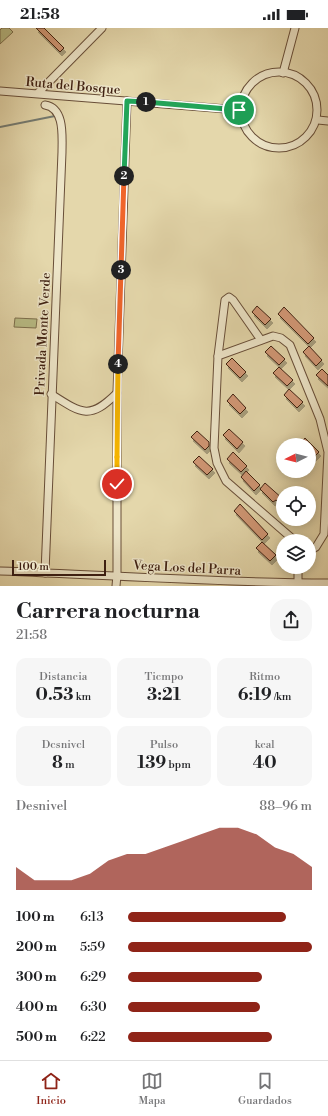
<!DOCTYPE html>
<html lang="es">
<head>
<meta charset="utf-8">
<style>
  :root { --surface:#fff; --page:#f6f6f6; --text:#202124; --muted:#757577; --line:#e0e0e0; --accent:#8f2418 }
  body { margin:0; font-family:"Libre Bodoni",serif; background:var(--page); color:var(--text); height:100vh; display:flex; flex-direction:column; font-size:15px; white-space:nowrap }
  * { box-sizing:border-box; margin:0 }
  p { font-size:13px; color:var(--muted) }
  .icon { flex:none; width:22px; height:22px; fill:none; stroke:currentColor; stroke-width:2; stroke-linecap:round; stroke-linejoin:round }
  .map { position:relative; height:558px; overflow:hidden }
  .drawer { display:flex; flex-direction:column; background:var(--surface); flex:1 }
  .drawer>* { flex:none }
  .needle { width:26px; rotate:264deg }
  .fabs { position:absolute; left:276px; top:410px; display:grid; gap:8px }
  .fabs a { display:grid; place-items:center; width:40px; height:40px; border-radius:50%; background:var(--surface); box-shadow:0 2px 10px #0003; font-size:20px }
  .scale { position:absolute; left:12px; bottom:10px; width:94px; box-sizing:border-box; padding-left:4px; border:2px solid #3f2011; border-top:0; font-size:11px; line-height:14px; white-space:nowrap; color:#3f2011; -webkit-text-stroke:3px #ede5c8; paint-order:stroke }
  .pin { position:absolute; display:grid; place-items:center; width:34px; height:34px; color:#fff; margin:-17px; border:2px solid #fff; border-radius:50%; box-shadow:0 1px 4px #0007 }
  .km { position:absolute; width:20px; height:20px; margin:-10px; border-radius:50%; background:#222; color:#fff; font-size:11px; line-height:20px; text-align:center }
  .round { display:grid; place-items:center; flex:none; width:42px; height:42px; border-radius:16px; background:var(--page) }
  .summary { display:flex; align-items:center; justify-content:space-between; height:68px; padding:0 16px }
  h1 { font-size:22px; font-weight:800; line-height:30px }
  .stats { display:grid; grid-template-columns:repeat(3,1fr); gap:6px; height:68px; padding:4px 16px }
  .stats div { display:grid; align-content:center; border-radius:10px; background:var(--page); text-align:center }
  .stats b { font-size:17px; font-weight:800 }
  .stats small { font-size:11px; font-weight:400 }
  .stats p { font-size:11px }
  .chart { height:112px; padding:8px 16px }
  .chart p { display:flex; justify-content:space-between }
  .chart svg { width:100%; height:72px; margin-top:4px; fill:var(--accent); opacity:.7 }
  ul { padding:0 16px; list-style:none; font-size:13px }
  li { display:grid; grid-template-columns:64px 48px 1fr; align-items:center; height:30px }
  li i { height:10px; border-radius:5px; background:var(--accent) }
  .status { display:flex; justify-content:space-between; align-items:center; height:28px; padding:0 20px; background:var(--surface); direction:ltr }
  .status svg { height:11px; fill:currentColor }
  .tab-bar { display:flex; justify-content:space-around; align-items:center; height:56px; border-top:1px solid var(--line); background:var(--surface); font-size:11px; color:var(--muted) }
  .tab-bar a { display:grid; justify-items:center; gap:2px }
  .tab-bar .selected { color:var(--accent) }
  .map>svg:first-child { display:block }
  .green { fill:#b9bd86; stroke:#7c6e4c }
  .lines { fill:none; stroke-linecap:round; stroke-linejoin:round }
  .stream { stroke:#747b72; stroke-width:2 }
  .building { fill:#d19775; stroke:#3f2011; filter:url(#shadow) }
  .minor-casing { stroke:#684e38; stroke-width:9 }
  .minor { stroke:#ede5c8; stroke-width:7 }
  .split-1-casing { stroke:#fff; stroke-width:8 }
  .split-2-casing { stroke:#fff; stroke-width:8 }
  .split-3-casing { stroke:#fff; stroke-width:8 }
  .split-4-casing { stroke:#fff; stroke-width:8 }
  .split-5-casing { stroke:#fff; stroke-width:8 }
  .split-6-casing { stroke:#fff; stroke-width:8 }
  .split-1 { stroke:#22a559; stroke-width:5 }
  .split-2 { stroke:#22a559; stroke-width:5 }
  .split-3 { stroke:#f0652b; stroke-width:5 }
  .split-4 { stroke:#f0652b; stroke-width:5 }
  .split-5 { stroke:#f5b400; stroke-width:5 }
  .split-6 { stroke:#f5b400; stroke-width:5 }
  .labels { text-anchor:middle; stroke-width:3; stroke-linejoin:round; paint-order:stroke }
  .street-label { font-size:13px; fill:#3f2011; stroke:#ede5c8 }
</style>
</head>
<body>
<div class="status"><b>21:58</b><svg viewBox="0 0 49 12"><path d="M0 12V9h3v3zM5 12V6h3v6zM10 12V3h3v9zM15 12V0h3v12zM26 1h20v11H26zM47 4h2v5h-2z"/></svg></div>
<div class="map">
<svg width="328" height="558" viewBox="0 0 328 558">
  <defs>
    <filter id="shadow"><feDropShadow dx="2" dy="4" stdDeviation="0" flood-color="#0004"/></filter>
  </defs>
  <rect width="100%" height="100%" fill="#e4d7ab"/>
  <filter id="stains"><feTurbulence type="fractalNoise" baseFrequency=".005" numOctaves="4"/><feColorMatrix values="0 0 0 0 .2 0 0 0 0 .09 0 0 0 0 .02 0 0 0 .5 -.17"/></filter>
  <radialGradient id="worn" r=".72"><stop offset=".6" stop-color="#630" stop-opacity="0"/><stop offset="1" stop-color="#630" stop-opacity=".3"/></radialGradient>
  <g class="green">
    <path d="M2 0H9L13 4 0 16V2Z"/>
    <path d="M15 290 37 291 36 300 14 299Z"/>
  </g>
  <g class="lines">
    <path class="stream" d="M0 99 55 88"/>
  </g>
  <g class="building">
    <path d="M36 0H44L64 20 60 24Z"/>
    <path d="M257 278 271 291 265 297 252 284Z"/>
    <path d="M284 279 314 310 308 316 278 286Z"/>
    <path d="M271 318 285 331 279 337 265 324Z"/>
    <path d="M309 318 322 332 316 338 303 324Z"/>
    <path d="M232 330 246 344 240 350 226 336Z"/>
    <path d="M279 339 293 352 287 358 273 345Z"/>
    <path d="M322 341 328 347V358L316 347Z"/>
    <path d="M289 361 303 374 297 380 284 367Z"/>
    <path d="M233 366 246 380 240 386 227 373Z"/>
    <path d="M229 401 243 414 237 421 223 407Z"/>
    <path d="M197 403 209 414V418L205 422 191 409Z"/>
    <path d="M305 410 319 424 313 430 309 426V417H299Z"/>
    <path d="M233 424 247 438 241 444 227 431Z"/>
    <path d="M199 428 213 441 207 447 193 434Z"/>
    <path d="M246 443 260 457 254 463 241 449Z"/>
    <path d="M265 455 283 471V479L276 472 273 474 260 461Z"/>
    <path d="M240 476 268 506 262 512 234 483Z"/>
    <path d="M262 514 276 527 270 533 256 520Z"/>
  </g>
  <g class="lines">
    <g class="minor-casing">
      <g id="minor">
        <circle cx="279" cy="82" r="38"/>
        <path d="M283 45 295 0"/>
        <path d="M0 63 239 82"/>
        <path d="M38 65 102 0"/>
        <path d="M318 92 328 93"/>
        <path d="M218 328 225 272 229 269 233 272 261 312"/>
        <path d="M51 366C82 386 90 392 117 365"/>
        <path d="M295 513 226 453 217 435 214 420 218 328 273 308 281 310 290 317 320 391 328 424 324 506 316 519 309 523"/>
        <path d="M298 539V555"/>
        <path d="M0 543C109 547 219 555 328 555"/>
        <path d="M45 545 62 124C62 109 65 80 45 77"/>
        <path d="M116 558 117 547V365L127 73"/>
      </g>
    </g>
    <use href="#minor" class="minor"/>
  </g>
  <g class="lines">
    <g class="split-1-casing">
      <path id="split-1" d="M146 74 239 82"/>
    </g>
    <g class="split-2-casing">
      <path id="split-2" d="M124 148 127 73 146 74"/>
    </g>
    <g class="split-3-casing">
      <path id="split-3" d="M121 242 124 148"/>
    </g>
    <g class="split-4-casing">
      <path id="split-4" d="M118 336 121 242"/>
    </g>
    <g class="split-5-casing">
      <path id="split-5" d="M117 429 118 336"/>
    </g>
    <g class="split-6-casing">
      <path id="split-6" d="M117 429V456"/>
    </g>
    <use href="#split-1" class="split-1"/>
    <use href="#split-2" class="split-2"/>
    <use href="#split-3" class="split-3"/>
    <use href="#split-4" class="split-4"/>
    <use href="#split-5" class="split-5"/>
    <use href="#split-6" class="split-6"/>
  </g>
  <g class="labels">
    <g class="street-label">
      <text transform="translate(73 57) rotate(5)" y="5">Ruta del Bosque</text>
      <text transform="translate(42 306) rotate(-87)" y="5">Privada Monte Verde</text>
      <text transform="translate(187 539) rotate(3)" y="5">Vega Los del Parra</text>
    </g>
  </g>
  <rect width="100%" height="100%" filter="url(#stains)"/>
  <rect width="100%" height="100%" fill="url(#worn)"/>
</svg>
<div class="fabs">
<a><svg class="needle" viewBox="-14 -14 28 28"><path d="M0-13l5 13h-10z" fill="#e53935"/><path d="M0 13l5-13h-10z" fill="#757577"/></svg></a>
<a><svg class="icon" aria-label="locate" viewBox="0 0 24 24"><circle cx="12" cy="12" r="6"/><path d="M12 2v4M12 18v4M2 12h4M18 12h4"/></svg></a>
<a><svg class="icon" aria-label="layers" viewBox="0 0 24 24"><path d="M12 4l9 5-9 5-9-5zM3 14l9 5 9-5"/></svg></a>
</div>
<div class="scale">100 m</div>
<div class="pin" style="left:239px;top:82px;background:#1e9e55"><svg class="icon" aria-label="arrive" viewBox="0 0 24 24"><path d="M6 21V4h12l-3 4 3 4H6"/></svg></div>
<div class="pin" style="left:117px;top:456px;background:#d93025"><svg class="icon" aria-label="check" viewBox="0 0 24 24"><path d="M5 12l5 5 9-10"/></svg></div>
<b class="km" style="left:146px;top:74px">1</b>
<b class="km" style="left:124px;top:148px">2</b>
<b class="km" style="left:121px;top:242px">3</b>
<b class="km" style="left:118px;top:336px">4</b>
</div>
<section class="drawer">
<div class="summary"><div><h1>Carrera nocturna</h1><p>21:58</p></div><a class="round"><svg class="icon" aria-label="share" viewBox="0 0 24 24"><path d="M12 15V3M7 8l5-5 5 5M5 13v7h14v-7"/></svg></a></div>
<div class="stats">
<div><p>Distancia</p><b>0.53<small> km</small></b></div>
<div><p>Tiempo</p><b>3:21</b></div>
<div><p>Ritmo</p><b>6:19<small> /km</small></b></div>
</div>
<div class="stats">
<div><p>Desnivel</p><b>8<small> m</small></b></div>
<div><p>Pulso</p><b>139<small> bpm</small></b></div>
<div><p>kcal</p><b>40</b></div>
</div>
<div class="chart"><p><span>Desnivel</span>88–96 m</p>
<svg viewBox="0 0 160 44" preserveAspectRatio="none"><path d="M0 44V30L10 38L20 38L30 38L40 34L50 26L60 22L70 22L80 18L90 14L100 10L110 6L120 6L130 10L140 18L150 22L160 30V44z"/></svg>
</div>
<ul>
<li><b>100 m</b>6:13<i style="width:86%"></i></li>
<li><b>200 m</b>5:59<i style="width:100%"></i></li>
<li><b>300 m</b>6:29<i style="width:73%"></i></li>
<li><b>400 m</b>6:30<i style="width:72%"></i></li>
<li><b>500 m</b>6:22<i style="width:78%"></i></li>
</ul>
</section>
<nav class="tab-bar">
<a class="selected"><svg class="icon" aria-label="home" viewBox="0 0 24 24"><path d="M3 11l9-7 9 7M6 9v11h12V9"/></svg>Inicio</a>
<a><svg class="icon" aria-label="map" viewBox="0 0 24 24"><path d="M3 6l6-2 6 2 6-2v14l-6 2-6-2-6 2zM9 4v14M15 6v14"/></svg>Mapa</a>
<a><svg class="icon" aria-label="saved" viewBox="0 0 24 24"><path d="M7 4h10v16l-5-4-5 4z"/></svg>Guardados</a>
</nav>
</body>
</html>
